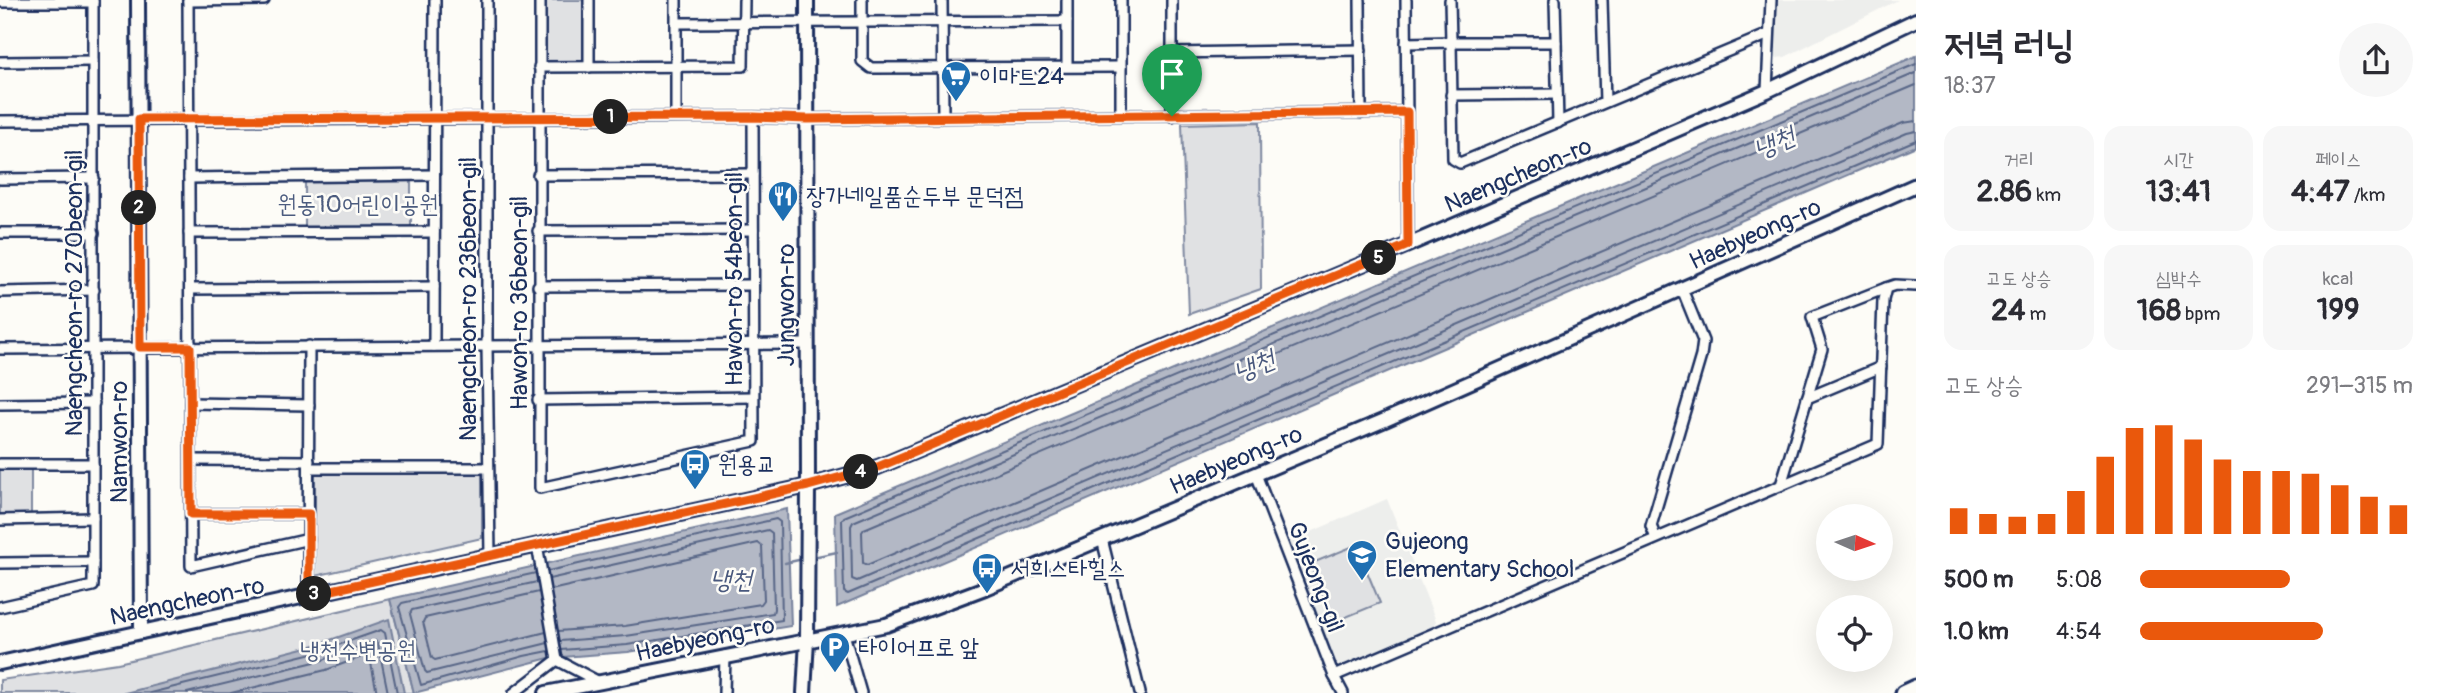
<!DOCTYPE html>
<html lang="ko">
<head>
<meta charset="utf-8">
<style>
  :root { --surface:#fff; --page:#f7f7f7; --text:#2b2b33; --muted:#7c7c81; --accent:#ea580c }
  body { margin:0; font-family:Pangolin,"Poor Story",sans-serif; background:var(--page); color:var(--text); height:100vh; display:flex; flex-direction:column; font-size:26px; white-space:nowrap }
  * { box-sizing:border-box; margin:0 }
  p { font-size:23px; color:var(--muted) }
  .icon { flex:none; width:38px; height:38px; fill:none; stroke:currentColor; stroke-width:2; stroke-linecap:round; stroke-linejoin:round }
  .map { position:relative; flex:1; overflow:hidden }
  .side { display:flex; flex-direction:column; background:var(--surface); width:525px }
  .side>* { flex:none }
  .needle { width:46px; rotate:93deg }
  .tools { position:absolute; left:1816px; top:504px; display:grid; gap:14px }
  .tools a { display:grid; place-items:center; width:77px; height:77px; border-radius:50%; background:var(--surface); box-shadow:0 7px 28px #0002; font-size:35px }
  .pin { position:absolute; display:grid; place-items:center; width:60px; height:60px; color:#fff; margin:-72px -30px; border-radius:50% 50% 50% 0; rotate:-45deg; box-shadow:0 0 7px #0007 }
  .pin .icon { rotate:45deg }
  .km { position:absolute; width:35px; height:35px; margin:-18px; border-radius:50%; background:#222; color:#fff; font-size:19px; line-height:35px; text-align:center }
  .round { display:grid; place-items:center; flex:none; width:74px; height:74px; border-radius:37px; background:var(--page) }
  .headline { display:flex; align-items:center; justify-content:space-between; height:119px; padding:0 28px }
  h1 { font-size:38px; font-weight:700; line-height:52px }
  .stats { display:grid; grid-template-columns:repeat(3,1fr); gap:10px; height:119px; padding:7px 28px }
  .stats div { display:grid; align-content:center; border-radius:18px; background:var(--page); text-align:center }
  .stats b { font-size:30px; font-weight:700 }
  .stats small { font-size:19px; font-weight:400 }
  .stats p { font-size:19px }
  .chart { height:196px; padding:14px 28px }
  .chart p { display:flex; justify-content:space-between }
  .chart svg { width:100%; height:126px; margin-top:7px; stroke:var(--accent); stroke-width:6 }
  ul { padding:0 28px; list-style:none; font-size:23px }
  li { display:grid; grid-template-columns:112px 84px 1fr; align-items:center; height:52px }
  li i { height:18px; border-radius:9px; background:var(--accent) }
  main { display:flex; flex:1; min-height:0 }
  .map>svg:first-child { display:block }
  .built { fill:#edeeec }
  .green { fill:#e0e1e3; stroke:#7e88a0; stroke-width:2 }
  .water { fill:#b3b8c5; stroke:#76819c; stroke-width:2 }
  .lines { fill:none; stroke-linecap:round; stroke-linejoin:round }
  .shore { stroke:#586687; stroke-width:2 }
  .stream { stroke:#76819c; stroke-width:2.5 }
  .street-casing { stroke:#1b2f5e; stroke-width:14 }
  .secondary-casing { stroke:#1b2f5e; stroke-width:18 }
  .primary-casing { stroke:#1b2f5e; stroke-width:19 }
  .street { stroke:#fdfcf7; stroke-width:9 }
  .secondary { stroke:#fdfcf7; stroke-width:12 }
  .primary { stroke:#fdfcf7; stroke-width:14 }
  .route-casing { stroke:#fff; stroke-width:14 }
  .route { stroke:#ea580c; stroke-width:9 }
  .labels { text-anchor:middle; stroke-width:5; stroke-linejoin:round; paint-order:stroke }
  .poi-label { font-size:24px; fill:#1b2f5e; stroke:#fdfcf7; text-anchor:start }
  .street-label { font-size:24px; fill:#1b2f5e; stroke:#fdfcf7 }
  .park-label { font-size:24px; fill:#4c5c7f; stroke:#fdfcf7 }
  .water-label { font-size:26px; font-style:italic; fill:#49587d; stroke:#fdfcf7 }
</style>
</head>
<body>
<main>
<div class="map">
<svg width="1916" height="693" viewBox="0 0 1916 693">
  <rect width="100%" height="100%" fill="#fdfcf7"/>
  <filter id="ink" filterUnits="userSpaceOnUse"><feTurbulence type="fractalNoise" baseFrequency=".0143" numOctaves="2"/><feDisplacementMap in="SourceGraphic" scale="14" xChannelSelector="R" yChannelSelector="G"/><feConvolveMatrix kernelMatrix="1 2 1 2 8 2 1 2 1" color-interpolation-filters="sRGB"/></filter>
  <g filter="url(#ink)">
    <g class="built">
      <path d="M1775 0H1898L1785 57 1776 58Z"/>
      <path d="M1387 499 1436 621 1432 628 1340 666 1335 662 1288 542Z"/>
    </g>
    <g class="green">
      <path d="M543 0H587V63L548 64 544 59Z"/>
      <path d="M1260 122 1261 289 1189 314 1182 124Z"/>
      <path d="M305 176H411V232L305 233Z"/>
      <rect x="0" y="469" width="31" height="48"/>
      <path d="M315 472H479L482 474V538L315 576Z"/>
      <path d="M1356 545 1380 603 1334 622 1310 564Z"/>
      <path d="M390 599 414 693H0V680L118 663Z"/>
    </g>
    <g class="water">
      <path d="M1916 56V146L837 607 835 513Z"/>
      <path d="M787 509 791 626 628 652 549 658 414 693 390 599Z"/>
      <path d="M389 619 404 693H125L319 644Z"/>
    </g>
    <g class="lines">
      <g class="shore">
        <path d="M1916 64 844 517 842 520 844 592 848 594 1916 140"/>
        <path d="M1916 73 853 522 851 526 852 579 857 581 1907 133 1916 131"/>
        <path d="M1916 85 864 529 862 532 863 563 867 565 1903 123 1916 121"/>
        <path d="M548 571 776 519 780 522 782 620 627 645 561 650"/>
        <path d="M536 573 402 603 399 607 421 685 524 656 549 651"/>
        <path d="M549 579 768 530 772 533 774 609 773 613 626 636 560 641"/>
        <path d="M537 582 412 610 410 614 425 671 427 673 548 643"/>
        <path d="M551 590 758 543 762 546 764 600 761 604 625 626 558 631"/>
        <path d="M539 592 425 618 423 622 432 658 435 660 546 632"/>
        <path d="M150 693 321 651 381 630 385 633 397 693"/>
        <path d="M187 693 323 660 375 641 378 644 388 693"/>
        <path d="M231 693 326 670 367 655 370 658 377 693"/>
      </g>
      <g class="stream">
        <path d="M813 557 837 552"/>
        <path d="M785 563 803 559"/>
      </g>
      <g class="street-casing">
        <g id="street">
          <path d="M188 0 191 566 309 539"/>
          <path d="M487 0V346L490 556"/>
          <path d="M540 0V488L754 441 753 117"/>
          <path d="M676 0V117"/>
          <path d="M862 0V61L871 68 1121 67"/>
          <path d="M942 0 943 117"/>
          <path d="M1067 0V66"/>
          <path d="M1121 0V115"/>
          <path d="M1172 0V116"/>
          <path d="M1360 0 1361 113"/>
          <path d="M1406 0 1408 245"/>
          <path d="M1450 0 1451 42H1556"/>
          <path d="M1555 0 1558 123"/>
          <path d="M1602 0 1605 102"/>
          <path d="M188 1 264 0"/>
          <path d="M0 2H93"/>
          <path d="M676 23 1067 21"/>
          <path d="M1406 43 1451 42 1453 159 1460 163 1769 34"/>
          <path d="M1172 53 1361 50"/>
          <path d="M0 62 93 61"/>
          <path d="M539 67 743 66 744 0"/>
          <path d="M589 67V0"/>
          <path d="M1767 91 1771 0"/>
          <path d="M1451 95 1557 94"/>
          <path d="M0 121 753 117 807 119 1407 112"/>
          <path d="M538 175 753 174"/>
          <path d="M189 178 434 175"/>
          <path d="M0 179 94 178"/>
          <path d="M538 231 753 230"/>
          <path d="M0 233H94"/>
          <path d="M189 233 434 232"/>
          <path d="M538 286 753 285"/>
          <path d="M190 289 434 287"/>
          <path d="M0 292 94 290"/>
          <path d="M434 346 435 0"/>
          <path d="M0 349 808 344"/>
          <path d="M1807 398 1881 367"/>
          <path d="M538 400 753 397"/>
          <path d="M190 403 309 405"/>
          <path d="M0 404 94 403"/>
          <path d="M191 460 309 461"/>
          <path d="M0 464H93"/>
          <path d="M309 468H488"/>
          <path d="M1256 474 1334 676 1343 693"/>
          <path d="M1781 485 1822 349 1812 317 1886 288"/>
          <path d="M191 514H309"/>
          <path d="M0 520 93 518"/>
          <path d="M1656 538 1651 526 1701 356 1703 341 1682 289"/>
          <path d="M1102 539 1140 693"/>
          <path d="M537 545 557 660"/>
          <path d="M0 563 93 562"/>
          <path d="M308 595 309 346"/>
          <path d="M0 607 93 586V0"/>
          <path d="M844 634 861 693"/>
          <path d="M557 660 599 682"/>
          <path d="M1334 676 1878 444 1883 300 1886 288 1895 285 1916 286"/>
          <path d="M514 693 557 660"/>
          <path d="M724 693 725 656"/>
        </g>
      </g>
      <g class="secondary-casing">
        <g id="secondary">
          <path d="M138 0 141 632"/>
          <path d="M0 663 808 486 878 467 1408 245 1767 91 1916 20"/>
          <path d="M546 693 886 625 985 588 1385 420 1916 185"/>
          <path d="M804 693 807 640 808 486 807 0"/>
        </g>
      </g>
      <g class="primary-casing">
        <path id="primary" d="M1903 693 1916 687"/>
      </g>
      <use href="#street" class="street"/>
      <use href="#secondary" class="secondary"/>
      <use href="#primary" class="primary"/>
    </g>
  </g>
  <g class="lines" filter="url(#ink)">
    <g class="route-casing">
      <path id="route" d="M1407 112 1408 245 878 467 808 486 309 595V514H191L190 347H140L139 119 753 117 807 119Z"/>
    </g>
    <use href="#route" class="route"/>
  </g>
  <defs>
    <g id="supermarket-pin" transform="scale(1.575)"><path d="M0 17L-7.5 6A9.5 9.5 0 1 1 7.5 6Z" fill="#1f6fb2" stroke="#fdfcf7"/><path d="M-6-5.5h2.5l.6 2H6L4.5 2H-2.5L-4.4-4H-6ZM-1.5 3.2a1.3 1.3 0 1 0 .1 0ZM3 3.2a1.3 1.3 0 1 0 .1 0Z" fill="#fff"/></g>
    <g id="restaurant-pin" transform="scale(1.575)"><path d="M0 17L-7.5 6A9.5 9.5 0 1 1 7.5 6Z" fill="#1f6fb2" stroke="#fdfcf7"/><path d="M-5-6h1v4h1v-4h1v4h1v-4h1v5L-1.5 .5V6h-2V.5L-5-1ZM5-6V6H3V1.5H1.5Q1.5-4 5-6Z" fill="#fff"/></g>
    <g id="bus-pin" transform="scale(1.575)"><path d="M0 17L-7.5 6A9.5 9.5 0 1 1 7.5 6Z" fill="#1f6fb2" stroke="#fdfcf7"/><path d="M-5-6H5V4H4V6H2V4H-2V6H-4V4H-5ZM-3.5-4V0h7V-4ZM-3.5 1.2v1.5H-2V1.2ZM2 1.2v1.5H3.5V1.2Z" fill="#fff"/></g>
    <g id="school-pin" transform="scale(1.575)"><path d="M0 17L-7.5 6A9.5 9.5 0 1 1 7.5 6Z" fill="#1f6fb2" stroke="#fdfcf7"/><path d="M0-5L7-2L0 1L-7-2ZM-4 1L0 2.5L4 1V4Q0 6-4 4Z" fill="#fff"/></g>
    <g id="parking-pin" transform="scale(1.575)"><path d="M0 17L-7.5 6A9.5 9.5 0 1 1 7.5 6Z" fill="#1f6fb2" stroke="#fdfcf7"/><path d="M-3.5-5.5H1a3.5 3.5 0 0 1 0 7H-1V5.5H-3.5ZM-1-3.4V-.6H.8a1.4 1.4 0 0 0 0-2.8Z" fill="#fff"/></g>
  </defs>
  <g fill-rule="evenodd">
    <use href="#supermarket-pin" x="956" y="76"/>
    <use href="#restaurant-pin" x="783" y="196"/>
    <use href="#bus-pin" x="695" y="464"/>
    <use href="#school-pin" x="1362" y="555"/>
    <use href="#bus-pin" x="987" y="568"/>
    <use href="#parking-pin" x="835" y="647"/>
  </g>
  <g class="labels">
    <g class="poi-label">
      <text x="979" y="84">이마트24</text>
      <text x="806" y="204">장가네일품순두부 문덕점</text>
      <text x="718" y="472">원용교</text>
      <text x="1385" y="549">Gujeong<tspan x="1385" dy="28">Elementary School</tspan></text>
      <text x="1010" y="576">서희스타힐스</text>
      <text x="858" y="655">타이어프로 앞</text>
    </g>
    <g class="street-label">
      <text transform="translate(1518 175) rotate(-23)" y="8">Naengcheon-ro</text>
      <text transform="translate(1755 234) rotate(-24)" y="8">Haebyeong-ro</text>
      <text transform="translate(734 279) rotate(-90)" y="8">Hawon-ro 54beon-gil</text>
      <text transform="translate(74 293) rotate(-90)" y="8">Naengcheon-ro 270beon-gil</text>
      <text transform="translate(468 299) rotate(-90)" y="8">Naengcheon-ro 236beon-gil</text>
      <text transform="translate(519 303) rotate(-90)" y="8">Hawon-ro 36beon-gil</text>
      <text transform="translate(786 305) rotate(-90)" y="8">Jungwon-ro</text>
      <text transform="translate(119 442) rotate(-90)" y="8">Namwon-ro</text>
      <text transform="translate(1236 460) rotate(-23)" y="8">Haebyeong-ro</text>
      <text transform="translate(1316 577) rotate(69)" y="8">Gujeong-gil</text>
      <text transform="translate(187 601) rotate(-12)" y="8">Naengcheon-ro</text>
      <text transform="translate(705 639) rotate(-12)" y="8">Haebyeong-ro</text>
    </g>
    <g class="park-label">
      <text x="358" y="212">원동10어린이공원</text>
      <text x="358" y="658">냉천수변공원</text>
    </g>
    <g class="water-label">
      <text transform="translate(1774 142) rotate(-24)" y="9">냉천</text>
      <text transform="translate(1254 365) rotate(-23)" y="9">냉천</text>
      <text x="731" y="588">냉천</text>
    </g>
  </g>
</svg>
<div class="tools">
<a><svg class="needle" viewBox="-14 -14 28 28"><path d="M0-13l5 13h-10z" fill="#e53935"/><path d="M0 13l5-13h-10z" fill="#7c7c81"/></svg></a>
<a><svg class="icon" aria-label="locate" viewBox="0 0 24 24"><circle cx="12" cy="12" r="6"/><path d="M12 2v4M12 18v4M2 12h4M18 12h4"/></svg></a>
</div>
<div class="pin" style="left:1172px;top:116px;background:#1e9e55"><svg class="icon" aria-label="arrive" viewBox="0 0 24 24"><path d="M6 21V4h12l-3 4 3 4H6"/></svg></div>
<b class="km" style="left:611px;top:117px">1</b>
<b class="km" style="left:139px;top:208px">2</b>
<b class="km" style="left:314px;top:594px">3</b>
<b class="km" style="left:861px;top:472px">4</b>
<b class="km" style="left:1379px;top:258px">5</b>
</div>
<section class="side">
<div class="headline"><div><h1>저녁 러닝</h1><p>18:37</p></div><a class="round"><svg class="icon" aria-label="share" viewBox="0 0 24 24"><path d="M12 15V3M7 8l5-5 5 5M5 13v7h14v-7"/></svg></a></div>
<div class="stats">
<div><p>거리</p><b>2.86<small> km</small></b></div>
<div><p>시간</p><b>13:41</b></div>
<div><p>페이스</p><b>4:47<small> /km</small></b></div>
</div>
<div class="stats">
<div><p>고도 상승</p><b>24<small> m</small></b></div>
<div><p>심박수</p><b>168<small> bpm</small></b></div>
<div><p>kcal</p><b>199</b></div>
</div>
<div class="chart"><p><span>고도 상승</span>291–315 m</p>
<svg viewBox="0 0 160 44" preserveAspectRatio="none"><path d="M5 44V35M15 44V37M25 44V38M35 44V37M45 44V29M55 44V17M65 44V7M75 44V6M85 44V11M95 44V18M105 44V22M115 44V22M125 44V23M135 44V27M145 44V31M155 44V34"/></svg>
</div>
<ul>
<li><b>500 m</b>5:08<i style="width:55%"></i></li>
<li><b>1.0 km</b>4:54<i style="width:67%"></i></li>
</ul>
</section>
</main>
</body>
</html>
